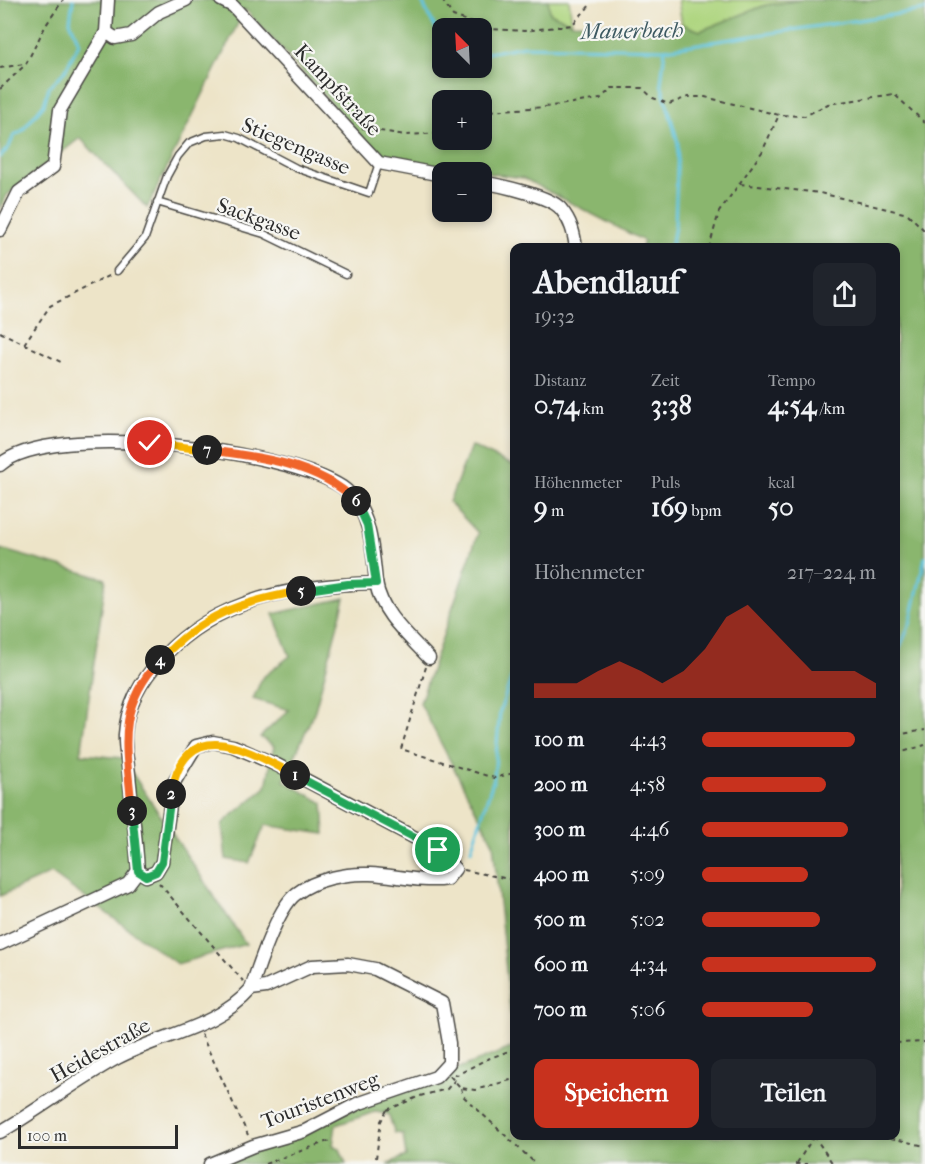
<!DOCTYPE html>
<html lang="de">
<head>
<meta charset="utf-8">
<style>
  :root { --surface:#171b24; --page:#20242c; --text:#f1f3f6; --muted:#9ea1a6; --accent:#c8321e }
  body { margin:0; font-family:"IM FELL French Canon",serif; background:var(--page); color:var(--text); height:100vh; display:flex; flex-direction:column; font-size:22px; white-space:nowrap }
  * { box-sizing:border-box; margin:0 }
  p { font-size:20px; color:var(--muted) }
  .icon { flex:none; width:33px; height:33px; fill:none; stroke:currentColor; stroke-width:2; stroke-linecap:round; stroke-linejoin:round }
  .map { position:relative; flex:1; overflow:hidden }
  .sheet { position:absolute; left:510px; top:243px; width:390px; height:897px; display:flex; flex-direction:column; background:var(--surface); border-radius:12px; box-shadow:0 3px 9px #0003 }
  .sheet>* { flex:none }
  .needle { width:39px; rotate:336deg }
  .tools { position:absolute; left:432px; top:18px; display:grid; gap:12px }
  .tools a { display:grid; place-items:center; width:60px; height:60px; border-radius:12px; background:var(--surface); box-shadow:0 3px 9px #0003; font-size:30px }
  .scale { position:absolute; left:18px; bottom:15px; width:160px; box-sizing:border-box; padding-left:6px; border:3px solid #2b2b2b; border-top:0; font-size:16px; line-height:21px; white-space:nowrap; color:#2b2b2b; -webkit-text-stroke:4px #f6f6f2; paint-order:stroke }
  .pin { position:absolute; display:grid; place-items:center; width:51px; height:51px; color:#fff; margin:-26px; border:3px solid #fff; border-radius:50%; box-shadow:0 2px 6px #0007 }
  .km { position:absolute; width:30px; height:30px; margin:-15px; border-radius:50%; background:#222; color:#fff; font-size:16px; line-height:30px; text-align:center }
  .round { display:grid; place-items:center; flex:none; width:63px; height:63px; border-radius:12px; background:var(--page) }
  .summary { display:flex; align-items:center; justify-content:space-between; height:102px; padding:0 24px }
  h1 { font-size:33px; font-weight:800; line-height:45px }
  .metrics { display:grid; grid-template-columns:repeat(3,1fr); gap:9px; height:102px; padding:6px 24px }
  .metrics div { display:grid; align-content:center }
  .metrics b { font-size:26px; font-weight:800 }
  .metrics small { font-size:16px; font-weight:400 }
  .metrics p { font-size:16px }
  .chart { height:168px; padding:12px 24px }
  .chart p { display:flex; justify-content:space-between }
  .chart svg { width:100%; height:108px; margin-top:6px; fill:var(--accent); opacity:.7 }
  .primary-button { display:flex; gap:12px; margin-top:auto; padding:12px 24px }
  .primary-button a { flex:1; height:69px; border-radius:12px; background:var(--accent); color:#fff; font-size:24px; font-weight:800; line-height:69px; text-align:center }
  .primary-button a+a { background:var(--page); color:var(--text) }
  ul { padding:0 24px; list-style:none; font-size:20px }
  li { display:grid; grid-template-columns:96px 72px 1fr; align-items:center; height:45px }
  li i { height:15px; border-radius:8px; background:var(--accent) }
  .map>svg:first-child { display:block }
  .green { fill:#aed57f; stroke:#6c8055; stroke-width:1.5 }
  .forest { fill:#8ab66e; stroke:#5a704c; stroke-width:1.5; fill-rule:evenodd }
  .lines { fill:none; stroke-linecap:round; stroke-linejoin:round }
  .stream { stroke:#62c5e0; stroke-width:3 }
  .service-casing { stroke:#484743; stroke-width:9 }
  .minor-casing { stroke:#484743; stroke-width:15 }
  .path { stroke:#484743; stroke-width:2; stroke-dasharray:4.5 4.5; stroke-linecap:butt }
  .service { stroke:#fff; stroke-width:6 }
  .minor { stroke:#fff; stroke-width:12 }
  .split-1-casing { stroke:#fff; stroke-width:12 }
  .split-2-casing { stroke:#fff; stroke-width:12 }
  .split-3-casing { stroke:#fff; stroke-width:12 }
  .split-4-casing { stroke:#fff; stroke-width:12 }
  .split-5-casing { stroke:#fff; stroke-width:12 }
  .split-6-casing { stroke:#fff; stroke-width:12 }
  .split-7-casing { stroke:#fff; stroke-width:12 }
  .split-8-casing { stroke:#fff; stroke-width:12 }
  .split-1 { stroke:#22a559; stroke-width:8 }
  .split-2 { stroke:#f5b400; stroke-width:8 }
  .split-3 { stroke:#22a559; stroke-width:8 }
  .split-4 { stroke:#f0652b; stroke-width:8 }
  .split-5 { stroke:#f5b400; stroke-width:8 }
  .split-6 { stroke:#22a559; stroke-width:8 }
  .split-7 { stroke:#f0652b; stroke-width:8 }
  .split-8 { stroke:#f5b400; stroke-width:8 }
  .labels { text-anchor:middle; stroke-width:4.5; stroke-linejoin:round; paint-order:stroke }
  .street-label { font-size:21px; fill:#2b2b2b; stroke:#f6f6f2 }
  .water-label { font-size:22px; font-style:italic; fill:#3c5961; stroke:#f6f6f2 }
</style>
</head>
<body>
<div class="map">
<svg width="925" height="1164" viewBox="0 0 925 1164">
  <rect width="100%" height="100%" fill="#f6f6f2"/>
  <filter id="ink" filterUnits="userSpaceOnUse"><feTurbulence type="fractalNoise" baseFrequency=".0167" numOctaves="2"/><feDisplacementMap in="SourceGraphic" scale="12" xChannelSelector="R" yChannelSelector="G"/><feConvolveMatrix kernelMatrix="1 2 1 2 8 2 1 2 1" color-interpolation-filters="sRGB"/></filter>
  <filter id="wash" filterUnits="userSpaceOnUse"><feTurbulence type="fractalNoise" baseFrequency=".008" numOctaves="4" result="noise"/><feDisplacementMap in="SourceGraphic" scale="24" xChannelSelector="R" yChannelSelector="G"/><feGaussianBlur stdDeviation="1.35" result="paint"/><feColorMatrix in="noise" values="0 0 0 0 0 0 0 0 0 0 0 0 0 0 0 0 0 1.4 0 .05"/><feComposite in="paint" operator="in"/></filter>
  <g filter="url(#wash)">
    <rect width="100%" height="100%" fill="#ede4c8"/>
    <g class="green">
      <path d="M548 0H569L572 23 550 13Z"/>
      <path d="M678 0H802L766 5 700 31 682 24Z"/>
    </g>
    <g class="forest">
      <path d="M0 0H548L550 13 572 23 671 27 682 24 700 31 766 5 802 0H925V1164H388L406 1156 403 1134 395 1133 388 1114 375 1112 336 1125 333 1145 340 1149 346 1164H212L514 1047 493 843 420 703 478 533 449 502 471 446 514 466V1136H896V248L642 247 644 241 523 178 382 159 245 9 147 208 80 138 7 195 0 210ZM442 28H482V68H442ZM442 100H482V140H442Z"/>
      <path d="M0 549 106 579 81 754 122 758 246 944 177 964 51 873 0 896Z"/>
      <path d="M345 598 315 710 284 781 323 803 325 834 265 825 249 863 226 859 222 824 266 787 274 746 260 737 289 710 253 699 262 678 290 656 273 614Z"/>
    </g>
    <g class="lines">
      <g class="stream">
        <path d="M421 0 442 41"/>
        <path d="M665 49 661 83 678 143 675 226 671 248"/>
        <path d="M482 54 524 46 665 49 925 10"/>
        <path d="M0 157 9 147 14 135 21 132 44 104 49 87 65 71 79 43 70 21 73 0"/>
        <path d="M896 656 910 624 925 557"/>
        <path d="M471 850 494 778 500 711 514 671"/>
      </g>
    </g>
  </g>
  <g filter="url(#ink)">
    <g class="lines">
      <g class="service-casing">
        <g id="service">
          <path d="M157 202 264 234 346 274"/>
          <path d="M117 271 145 238 167 176 178 156 189 143 206 136 225 134 239 138 296 168 369 193 379 163"/>
        </g>
      </g>
      <g class="minor-casing">
        <g id="minor">
          <path d="M221 0 233 6 379 163 442 175"/>
          <path d="M106 32 115 38 131 35 159 12 186 0"/>
          <path d="M482 182C498 185 551 196 561 209 571 221 574 233 576 248"/>
          <path d="M0 230 19 192 53 167 60 110 106 32 108 0"/>
          <path d="M0 465C52 419 286 450 342 487 371 507 373 551 376 583 297 585 218 597 162 658 142 679 127 704 125 734 124 747 128 762 129 775 132 807 136 839 138 871L146 876 156 872 162 862 173 784 196 746 213 742 233 746 277 765 438 850 455 869 447 879C422 883 395 875 370 874 346 873 315 879 296 894 278 907 258 967 251 989L266 987 312 966 348 964 375 969 442 1003 449 1043V1063L436 1077 357 1104 305 1131 253 1146 210 1164"/>
          <path d="M376 583C382 615 408 635 429 658"/>
          <path d="M0 944 128 884 138 871"/>
          <path d="M0 1132C40 1109 77 1080 117 1058 162 1034 217 1028 251 989"/>
        </g>
      </g>
      <g class="path">
        <path d="M442 0 453 16 491 29 524 31 572 25 592 3"/>
        <path d="M0 68 24 64"/>
        <path d="M0 89 26 64 46 25 63 0"/>
        <path d="M482 114 489 111 545 107 600 99 612 88H642L653 98 669 104 688 97H705L779 115 805 116 828 104 894 94 925 123"/>
        <path d="M362 128 405 135 442 133"/>
        <path d="M740 184 820 193 908 214 925 231"/>
        <path d="M709 248 719 212 762 152 779 115"/>
        <path d="M0 332 61 362"/>
        <path d="M24 344 50 306 111 275"/>
        <path d="M426 667 401 749 494 778 514 773"/>
        <path d="M896 735 925 730"/>
        <path d="M896 754 925 745"/>
        <path d="M464 870 514 880"/>
        <path d="M159 883 243 981"/>
        <path d="M201 1034 248 1135"/>
        <path d="M896 1043 925 1042"/>
        <path d="M454 1074 457 1075 485 1060 514 1049"/>
        <path d="M450 1076 461 1088 475 1090 514 1079"/>
        <path d="M461 1088 463 1096 536 1164"/>
        <path d="M387 1110 420 1096 447 1089 455 1080"/>
        <path d="M814 1136 833 1164"/>
        <path d="M882 1136 925 1146"/>
        <path d="M376 1158 381 1121 387 1110"/>
        <path d="M797 1163 814 1136"/>
        <path d="M265 1164 331 1140"/>
        <path d="M795 1164H808"/>
      </g>
      <use href="#service" class="service"/>
      <use href="#minor" class="minor"/>
    </g>
  </g>
  <g class="lines" filter="url(#ink)">
    <g class="split-1-casing">
      <path id="split-1" d="M295 775 438 850"/>
    </g>
    <g class="split-2-casing">
      <path id="split-2" d="M171 794C186 712 247 750 295 775"/>
    </g>
    <g class="split-3-casing">
      <path id="split-3" d="M132 811 138 871 146 876 156 872 162 862 171 794"/>
    </g>
    <g class="split-4-casing">
      <path id="split-4" d="M132 811C127 750 114 709 160 660"/>
    </g>
    <g class="split-5-casing">
      <path id="split-5" d="M160 660C203 614 240 602 301 591"/>
    </g>
    <g class="split-6-casing">
      <path id="split-6" d="M301 591 348 584 376 583 367 525 356 501"/>
    </g>
    <g class="split-7-casing">
      <path id="split-7" d="M207 450C257 456 319 464 356 501"/>
    </g>
    <g class="split-8-casing">
      <path id="split-8" d="M150 443 207 450"/>
    </g>
    <use href="#split-1" class="split-1"/>
    <use href="#split-2" class="split-2"/>
    <use href="#split-3" class="split-3"/>
    <use href="#split-4" class="split-4"/>
    <use href="#split-5" class="split-5"/>
    <use href="#split-6" class="split-6"/>
    <use href="#split-7" class="split-7"/>
    <use href="#split-8" class="split-8"/>
  </g>
  <g class="labels">
    <g class="street-label">
      <text transform="translate(338 90) rotate(47)" y="7">Kampfstraße</text>
      <text transform="translate(296 146) rotate(23)" y="7">Stiegengasse</text>
      <text transform="translate(259 219) rotate(20)" y="7">Sackgasse</text>
      <text transform="translate(100 1050) rotate(-29)" y="7">Heidestraße</text>
      <text transform="translate(320 1100) rotate(-21)" y="7">Touristenweg</text>
    </g>
    <g class="water-label">
      <text transform="translate(632 30) rotate(-1)" y="8">Mauerbach</text>
    </g>
  </g>
</svg>
<div class="tools">
<a><svg class="needle" viewBox="-14 -14 28 28"><path d="M0-13l5 13h-10z" fill="#e53935"/><path d="M0 13l5-13h-10z" fill="#9ea1a6"/></svg></a>
<a>+</a>
<a>−</a>
</div>
<div class="scale">100 m</div>
<div class="pin" style="left:438px;top:850px;background:#1e9e55"><svg class="icon" aria-label="arrive" viewBox="0 0 24 24"><path d="M6 21V4h12l-3 4 3 4H6"/></svg></div>
<div class="pin" style="left:150px;top:443px;background:#d93025"><svg class="icon" aria-label="check" viewBox="0 0 24 24"><path d="M5 12l5 5 9-10"/></svg></div>
<b class="km" style="left:295px;top:775px">1</b>
<b class="km" style="left:171px;top:794px">2</b>
<b class="km" style="left:132px;top:811px">3</b>
<b class="km" style="left:160px;top:660px">4</b>
<b class="km" style="left:301px;top:591px">5</b>
<b class="km" style="left:356px;top:501px">6</b>
<b class="km" style="left:207px;top:450px">7</b>
<section class="sheet">
<div class="summary"><div><h1>Abendlauf</h1><p>19:32</p></div><a class="round"><svg class="icon" aria-label="share" viewBox="0 0 24 24"><path d="M12 15V3M7 8l5-5 5 5M5 13v7h14v-7"/></svg></a></div>
<div class="metrics">
<div><p>Distanz</p><b>0.74<small> km</small></b></div>
<div><p>Zeit</p><b>3:38</b></div>
<div><p>Tempo</p><b>4:54<small> /km</small></b></div>
</div>
<div class="metrics">
<div><p>Höhenmeter</p><b>9<small> m</small></b></div>
<div><p>Puls</p><b>169<small> bpm</small></b></div>
<div><p>kcal</p><b>50</b></div>
</div>
<div class="chart"><p><span>Höhenmeter</span>217–224 m</p>
<svg viewBox="0 0 160 44" preserveAspectRatio="none"><path d="M0 44V38L10 38L20 38L30 33L40 29L50 33L60 38L70 33L80 24L90 11L100 6L110 15L120 24L130 33L140 33L150 33L160 38V44z"/></svg>
</div>
<ul>
<li><b>100 m</b>4:43<i style="width:88%"></i></li>
<li><b>200 m</b>4:58<i style="width:71%"></i></li>
<li><b>300 m</b>4:46<i style="width:84%"></i></li>
<li><b>400 m</b>5:09<i style="width:61%"></i></li>
<li><b>500 m</b>5:02<i style="width:68%"></i></li>
<li><b>600 m</b>4:34<i style="width:100%"></i></li>
<li><b>700 m</b>5:06<i style="width:64%"></i></li>
</ul>
<div class="primary-button"><a>Speichern</a><a>Teilen</a></div>
</section>
</div>
</body>
</html>
